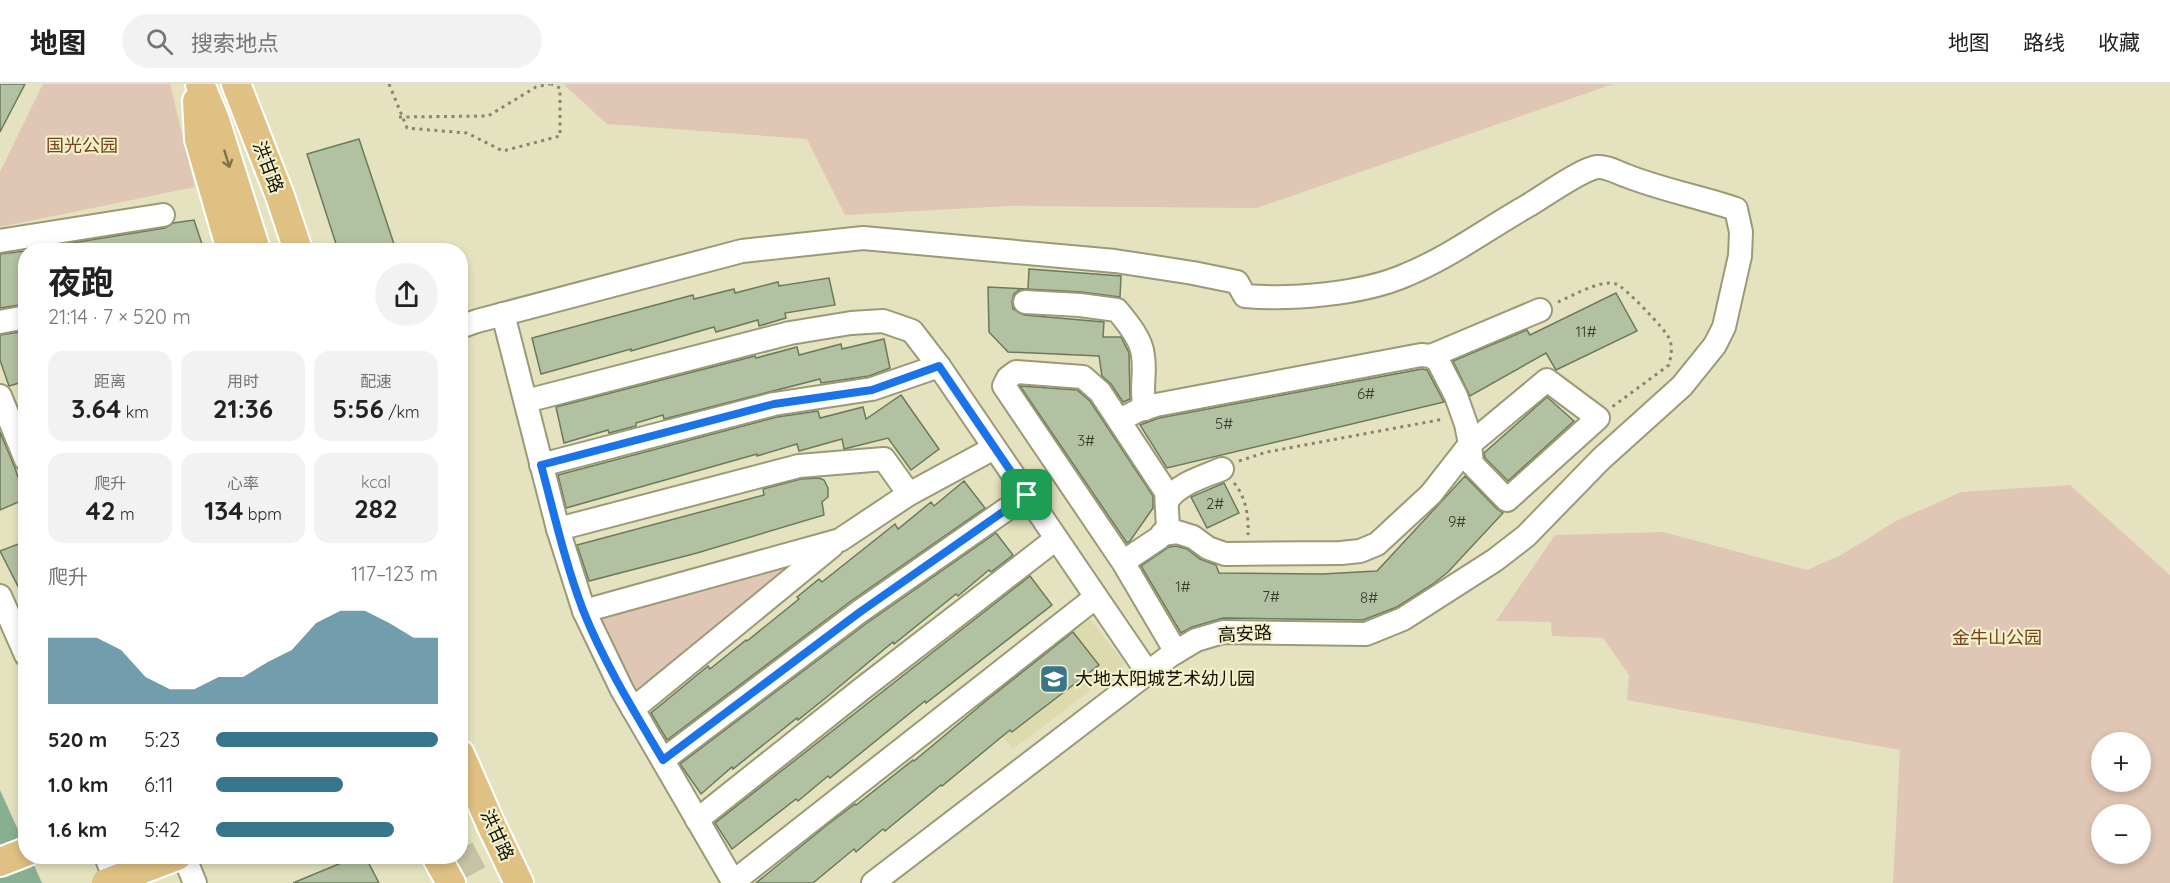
<!DOCTYPE html>
<html lang="zh">
<head>
<meta charset="utf-8">
<style>
  :root { --surface:#fff; --page:#f2f2f2; --text:#222; --muted:#767676; --line:#e0e0e0; --accent:#37758b }
  body { margin:0; font-family:Quicksand,"Noto Sans SC",sans-serif; background:var(--page); color:var(--text); height:100vh; display:flex; flex-direction:column; font-size:22px; white-space:nowrap }
  * { box-sizing:border-box; margin:0 }
  p { font-size:20px; color:var(--muted) }
  .icon { flex:none; width:33px; height:33px; fill:none; stroke:currentColor; stroke-width:2; stroke-linecap:round; stroke-linejoin:round }
  .map { position:relative; flex:1; overflow:hidden }
  .details { position:absolute; left:18px; top:159px; width:450px; height:621px; display:flex; flex-direction:column; background:var(--surface); border-radius:24px; box-shadow:0 3px 9px #0003 }
  .details>* { flex:none }
  .tools { position:absolute; left:2091px; top:648px; display:grid; gap:12px }
  .tools a { display:grid; place-items:center; width:60px; height:60px; border-radius:50%; background:var(--surface); box-shadow:0 3px 9px #0003; font-size:30px }
  .pin { position:absolute; display:grid; place-items:center; width:51px; height:51px; color:#fff; margin:-26px; border-radius:12px; box-shadow:0 3px 9px #0006 }
  .round { display:grid; place-items:center; flex:none; width:63px; height:63px; border-radius:32px; background:var(--page) }
  .overview { display:flex; align-items:center; justify-content:space-between; height:102px; padding:0 30px }
  h1 { font-size:33px; font-weight:700; line-height:45px }
  .metrics { display:grid; grid-template-columns:repeat(3,1fr); gap:9px; height:102px; padding:6px 30px }
  .metrics div { display:grid; align-content:center; border-radius:15px; background:var(--page); text-align:center }
  .metrics b { font-size:26px; font-weight:700 }
  .metrics small { font-size:16px; font-weight:400 }
  .metrics p { font-size:16px }
  .chart { height:168px; padding:12px 30px }
  .chart p { display:flex; justify-content:space-between }
  .chart svg { width:100%; height:108px; margin-top:6px; fill:var(--accent); opacity:.7 }
  ul { padding:0 30px; list-style:none; font-size:20px }
  li { display:grid; grid-template-columns:96px 72px 1fr; align-items:center; height:45px }
  li i { height:15px; border-radius:8px; background:var(--accent) }
  header { display:flex; align-items:center; gap:36px; box-sizing:border-box; height:84px; padding:0 30px; background:var(--surface); border-bottom:2px solid var(--line) }
  header strong { font-size:28px }
  nav { display:flex; gap:33px; margin-inline-start:auto; font-size:21px }
  .search { width:420px; height:54px; background:var(--page); display:flex; align-items:center; gap:15px; box-sizing:border-box; padding:0 21px; border-radius:33px; color:var(--muted); font-size:22px }
  .map>svg:first-child { display:block }
  .built { fill:#dddaae }
  .green { fill:#e0c6b4; fill-rule:evenodd }
  .water { fill:#89af92 }
  .building { fill:#b2c1a1; stroke:#6c7a5c; stroke-width:1.5 }
  .lines { fill:none; stroke-linecap:round; stroke-linejoin:round }
  .major-tunnel { stroke:#c5c3a3; stroke-width:28; stroke-dasharray:28 14; stroke-linecap:butt }
  .minor-casing { stroke:#9c9977; stroke-width:26 }
  .major-casing { stroke:#fff; stroke-width:32 }
  .path { stroke:#87856c; stroke-width:3; stroke-dasharray:3 4.5; stroke-linecap:butt }
  .minor { stroke:#fff; stroke-width:22 }
  .major { stroke:#e0c184; stroke-width:28 }
  .major-bridge-casing { stroke:#fff; stroke-width:32; stroke-linecap:butt }
  .path-bridge { stroke:#87856c; stroke-width:3; stroke-dasharray:3 4.5; stroke-linecap:butt }
  .major-bridge { stroke:#e0c184; stroke-width:28 }
  .oneway { stroke:#83714a }
  .route-casing { stroke:#fff; stroke-width:12 }
  .route { stroke:#1a73e8; stroke-width:8 }
  .labels { text-anchor:middle; stroke-width:4.5; stroke-linejoin:round; paint-order:stroke }
  .number-label { font-size:15px; fill:#393c2b }
  .park-label { font-size:18px; fill:#76441b; stroke:#f3f0cc }
  .street-label { font-size:18px; fill:#110f04; stroke:#f3f0cc }
  .poi-label { font-size:18px; fill:#110f04; stroke:#f3f0cc; text-anchor:start }
</style>
</head>
<body>
<header>
<strong>地图</strong>
<div class="search"><svg class="icon" aria-label="search" viewBox="0 0 24 24"><circle cx="10" cy="10" r="6"/><path d="M15 15l6 6"/></svg>搜索地点</div>
<nav><a>地图</a><a>路线</a><a>收藏</a></nav>
</header>
<div class="map">
<svg width="2170" height="799" viewBox="0 0 2170 799">
  <rect width="100%" height="100%" fill="#e5e3bf"/>
  <path class="built" d="M1087 531 1125 580 1013 665 973 619Z"/>
  <g class="green">
    <path d="M43 0H170L195 103 0 143V88Z"/>
    <path d="M563 0H1613L1257 124 1010 122 845 131 807 55 607 40Z"/>
    <path d="M2070 401 2170 491V799H1893L1900 666 1627 616 1629 591 1603 554 1552 552 1551 538 1496 537 1555 451 1663 448 1807 486 1841 471 1896 437 1961 408ZM2102 658H2140V698H2102ZM2102 730H2140V770H2102Z"/>
    <path d="M824 465 637 613 596 531Z"/>
  </g>
  <path class="water" d="M0 706 42 799H0Z"/>
  <g class="building">
    <path d="M0 0H25L0 48Z"/>
    <path d="M359 55 396 166H338L307 70Z"/>
    <path d="M194 136 204 166H53V162L165 144 173 139Z"/>
    <path d="M26 167V220L0 224V170Z"/>
    <path d="M1029 185 1121 192 1120 213 1081 208 1026 205 1019 206 1014 210 1012 218 1013 225 1024 231 1104 238 1103 253H1121L1129 269 1130 315 1123 318 1111 300 1102 292 1099 272 1008 268 989 248 988 203 1028 205Z"/>
    <path d="M829 194 835 221 785 229 786 234 759 242 758 236 716 248 714 243 631 267V265L541 290 532 254 693 211 694 215 734 205 735 209 778 198 779 202Z"/>
    <path d="M1616 209 1637 247 1556 286 1546 269 1470 312 1453 277 1527 246 1530 251Z"/>
    <path d="M26 247V297L9 302 0 276V251Z"/>
    <path d="M884 255 890 284 869 292 821 299 820 295 664 335 663 331 636 339V342L609 349 608 346 564 359 556 323 755 272 756 274 797 263 799 271 841 260 842 265Z"/>
    <path d="M1422 285 1427 286 1444 318 1167 384 1140 341 1159 334Z"/>
    <path d="M1020 302 1077 306 1090 317 1153 412V424L1130 457 1127 459Z"/>
    <path d="M901 311 939 365 911 386 888 354 844 365 842 355 799 367 797 360 757 372V370L566 424 558 391 777 333 818 327 820 334 863 323 866 335Z"/>
    <path d="M1547 313 1574 337 1508 397 1485 374 1484 369Z"/>
    <path d="M0 348 15 384 25 415 0 426Z"/>
    <path d="M1465 392 1497 425 1503 429 1448 488 1433 500 1397 523 1363 536 1223 534 1192 543 1181 549 1141 482 1169 463 1176 462 1187 465 1200 475 1216 481 1219 489 1322 490 1377 487Z"/>
    <path d="M819 394 824 396 828 404V413L822 418 824 431 697 469 589 497 577 461 764 411 763 405 801 395Z"/>
    <path d="M964 397 985 424 851 517 667 656 651 629 708 582 710 585 746 556 747 557 799 515 797 513 819 495 822 498 895 440 898 445 931 418 934 422Z"/>
    <path d="M1224 399 1239 429 1207 444 1191 413Z"/>
    <path d="M996 449 1013 471 991 488 989 486 958 512 956 510 894 560 893 558 828 612 798 636 797 634 733 685 732 683 701 710 680 680 867 539Z"/>
    <path d="M26 457V518L0 467Z"/>
    <path d="M1030 492 1052 521 926 619 925 617 830 694 828 692 798 717 796 715 732 765 715 739Z"/>
    <path d="M1073 548 1099 581 1012 648 1010 646 942 702 941 701 885 747 883 745 856 768 854 765 813 799H756L827 741 855 720 856 721 913 676 914 677 987 616Z"/>
    <path d="M358 772H365L379 799H293Z"/>
  </g>
  <g class="lines">
    <path class="major-tunnel" d="M460 765 478 799"/>
    <g class="minor-casing">
      <g id="minor">
        <path d="M0 157 163 131"/>
        <path d="M1025 218 1080 221 1117 226C1127 238 1142 256 1143 272 1146 290 1140 304 1145 325"/>
        <path d="M503 230 558 445 584 527 622 606 734 799"/>
        <path d="M0 238 26 233"/>
        <path d="M460 243 477 237 742 167 863 154 1115 177 1193 189 1237 198 1245 212C1291 216 1363 210 1406 191 1450 173 1488 144 1529 121 1544 112 1582 85 1597 83 1607 82 1618 89 1627 92 1663 106 1700 113 1736 125L1741 148 1740 172 1724 243 1715 261 1682 302 1601 375 1526 452 1495 476 1403 535 1366 550 1223 548 1196 556 1171 571 873 799"/>
        <path d="M1431 272 1540 226"/>
        <path d="M1547 296 1598 334 1507 416 1472 380 1470 360Z"/>
        <path d="M0 312 26 376"/>
        <path d="M526 317 790 249 851 239 883 237 912 247 939 282 1148 589"/>
        <path d="M1120 336 1137 327 1156 321 1421 271 1431 272 1438 277 1456 312 1466 340 1470 360 1431 410 1377 460 1360 467 1341 469 1225 470 1208 464 1193 453 1177 448 1162 450"/>
        <path d="M541 381 774 320 872 305 939 282"/>
        <path d="M1167 417C1179 399 1203 393 1222 385"/>
        <path d="M558 445 799 382 884 375 909 410"/>
        <path d="M1123 478 1159 454 1168 444 1166 408 1100 308 1083 293 1016 288 1008 294 1004 302 1123 478 1176 568"/>
        <path d="M0 512 26 571"/>
        <path d="M584 527 840 456 909 410 994 364"/>
        <path d="M633 625 832 462"/>
        <path d="M663 676 859 528 1027 411"/>
        <path d="M697 736 863 604 1056 455"/>
        <path d="M106 772 116 799"/>
        <path d="M184 772 195 799"/>
        <path d="M733 798 1096 513"/>
      </g>
    </g>
    <g class="major-casing">
      <g id="major">
        <path d="M200 0 215 36 256 166"/>
        <path d="M236 0 280 112 298 166"/>
        <path d="M197 17 199 55 231 166"/>
        <path d="M460 670 492 743 519 799"/>
        <path d="M436 772 451 799"/>
        <path d="M0 778 26 768"/>
      </g>
    </g>
    <g class="path">
      <path d="M399 33 488 32 536 3 550 0"/>
      <path d="M1558 218C1572 212 1601 195 1616 200 1624 202 1665 245 1669 254 1673 263 1671 272 1669 281L1612 323"/>
      <path d="M1239 377 1267 368 1444 335"/>
      <path d="M1234 399C1246 413 1249 433 1248 451"/>
    </g>
    <use href="#minor" class="minor"/>
    <use href="#major" class="major"/>
    <g class="major-bridge-casing">
      <path id="major-bridge" d="M106 799 177 772"/>
    </g>
    <path class="path-bridge" d="M389 0 407 44 467 49 503 67 560 52V4L551 0"/>
    <use href="#major-bridge" class="major-bridge"/>
  </g>
  <defs><path id="oneway-shaft" d="M-6 0H5M1.5-3L5.5 0L1.5 3" fill="none" stroke-width="1.6" stroke-linecap="round" stroke-linejoin="round" transform="scale(1.5)"/></defs>
  <use class="oneway" href="#oneway-shaft" transform="translate(227 75) rotate(73)"/>
  <g class="lines">
    <g class="route-casing">
      <path id="route" d="M939 282 1027 411 860 528 663 676C635 629 603 577 583 526 565 479 554 429 541 381L774 320 872 306Z"/>
    </g>
    <use href="#route" class="route"/>
  </g>
  <defs>
    <g id="school-square" transform="scale(1.5)"><rect x="-9" y="-9" width="18" height="18" rx="4" fill="#37758b" stroke="#f3f0cc"/><path d="M0-5L7-2L0 1L-7-2ZM-4 1L0 2.5L4 1V4Q0 6-4 4Z" fill="#fff"/></g>
  </defs>
  <g fill-rule="evenodd">
    <use href="#school-square" x="1054" y="595"/>
  </g>
  <g class="labels">
    <g class="number-label">
      <text x="1586" y="253">11#</text>
      <text x="1366" y="315">6#</text>
      <text x="1224" y="345">5#</text>
      <text x="1086" y="362">3#</text>
      <text x="1215" y="425">2#</text>
      <text x="1457" y="443">9#</text>
      <text x="1183" y="508">1#</text>
      <text x="1271" y="518">7#</text>
      <text x="1369" y="519">8#</text>
    </g>
    <g class="park-label">
      <text x="82" y="68">国光公园</text>
      <text x="1997" y="560">金牛山公园</text>
    </g>
    <g class="street-label">
      <text transform="translate(268 83) rotate(69)" y="6">洪甘路</text>
      <text transform="translate(1245 550) rotate(-3)" y="6">高安路</text>
      <text transform="translate(497 751) rotate(65)" y="6">洪甘路</text>
    </g>
    <g class="poi-label">
      <text x="1075" y="601">大地太阳城艺术幼儿园</text>
    </g>
  </g>
</svg>
<div class="tools">
<a>+</a>
<a>−</a>
</div>
<div class="pin" style="left:1027px;top:411px;background:#1e9e55"><svg class="icon" aria-label="arrive" viewBox="0 0 24 24"><path d="M6 21V4h12l-3 4 3 4H6"/></svg></div>
<section class="details">
<div class="overview"><div><h1>夜跑</h1><p>21:14 · 7 × 520 m</p></div><a class="round"><svg class="icon" aria-label="share" viewBox="0 0 24 24"><path d="M12 15V3M7 8l5-5 5 5M5 13v7h14v-7"/></svg></a></div>
<div class="metrics">
<div><p>距离</p><b>3.64<small> km</small></b></div>
<div><p>用时</p><b>21:36</b></div>
<div><p>配速</p><b>5:56<small> /km</small></b></div>
</div>
<div class="metrics">
<div><p>爬升</p><b>42<small> m</small></b></div>
<div><p>心率</p><b>134<small> bpm</small></b></div>
<div><p>kcal</p><b>282</b></div>
</div>
<div class="chart"><p><span>爬升</span>117–123 m</p>
<svg viewBox="0 0 160 44" preserveAspectRatio="none"><path d="M0 44V17L10 17L20 17L30 22L40 33L50 38L60 38L70 33L80 33L90 27L100 22L110 11L120 6L130 6L140 11L150 17L160 17V44z"/></svg>
</div>
<ul>
<li><b>520 m</b>5:23<i style="width:100%"></i></li>
<li><b>1.0 km</b>6:11<i style="width:57%"></i></li>
<li><b>1.6 km</b>5:42<i style="width:80%"></i></li>
</ul>
</section>
</div>
</body>
</html>
